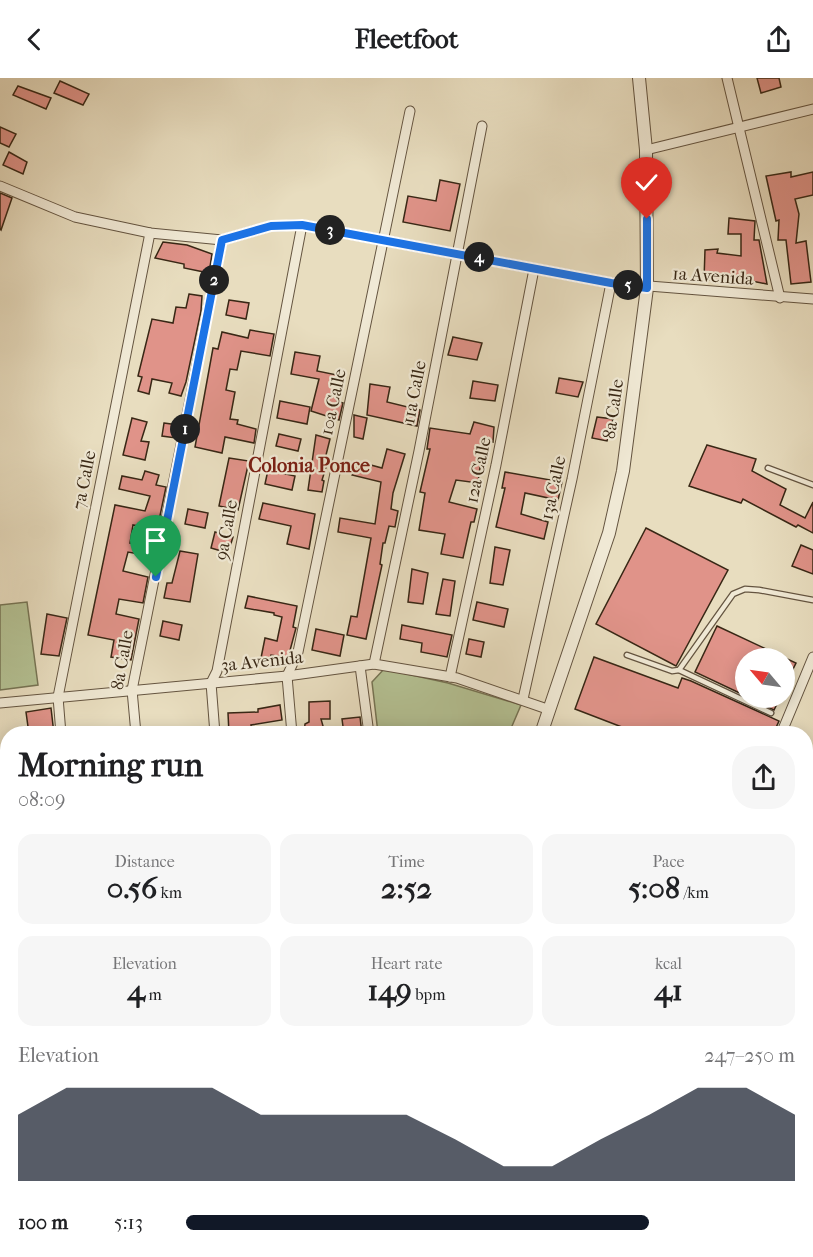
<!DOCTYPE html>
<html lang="en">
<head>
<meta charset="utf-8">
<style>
  :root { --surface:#fff; --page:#f6f6f6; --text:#202124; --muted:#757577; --accent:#111827 }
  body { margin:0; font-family:"IM FELL French Canon",serif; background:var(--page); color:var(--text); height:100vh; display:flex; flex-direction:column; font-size:22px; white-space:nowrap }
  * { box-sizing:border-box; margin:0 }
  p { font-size:20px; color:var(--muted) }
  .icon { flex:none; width:33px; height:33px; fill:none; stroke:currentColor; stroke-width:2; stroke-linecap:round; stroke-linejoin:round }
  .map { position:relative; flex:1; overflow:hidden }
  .details { position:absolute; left:0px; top:648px; width:813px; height:531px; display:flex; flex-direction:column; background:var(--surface); border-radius:24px 24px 0 0; box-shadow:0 3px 15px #0003 }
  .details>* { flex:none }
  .needle { width:39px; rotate:299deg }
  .controls { position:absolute; left:735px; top:570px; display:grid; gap:12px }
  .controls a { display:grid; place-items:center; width:60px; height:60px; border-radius:50%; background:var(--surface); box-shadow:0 3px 15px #0003; font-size:30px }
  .pin { position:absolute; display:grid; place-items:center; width:51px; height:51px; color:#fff; margin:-62px -26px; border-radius:50% 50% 50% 0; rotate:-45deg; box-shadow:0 0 6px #0007 }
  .pin .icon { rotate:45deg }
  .km { position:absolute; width:30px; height:30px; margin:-15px; border-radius:50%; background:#222; color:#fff; font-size:16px; line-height:30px; text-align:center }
  .round { display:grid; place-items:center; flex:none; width:63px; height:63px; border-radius:24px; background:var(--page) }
  .overview { display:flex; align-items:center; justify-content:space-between; height:102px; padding:0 18px }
  h1 { font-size:33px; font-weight:700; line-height:45px }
  .figures { display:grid; grid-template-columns:repeat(3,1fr); gap:9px; height:102px; padding:6px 18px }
  .figures div { display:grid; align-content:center; border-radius:15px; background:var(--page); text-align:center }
  .figures b { font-size:30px; font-weight:700 }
  .figures small { font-size:16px; font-weight:400 }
  .figures p { font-size:16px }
  .chart { height:168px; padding:12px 18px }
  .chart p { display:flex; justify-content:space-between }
  .chart svg { width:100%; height:108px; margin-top:6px; fill:var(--accent); opacity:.7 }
  ul { padding:0 18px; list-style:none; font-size:20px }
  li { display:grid; grid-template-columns:96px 72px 1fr; align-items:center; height:45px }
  li i { height:15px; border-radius:8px; background:var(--accent) }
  header { display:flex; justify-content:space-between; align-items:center; height:78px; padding:0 18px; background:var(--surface); font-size:27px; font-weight:700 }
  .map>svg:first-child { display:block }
  .green { fill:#b4c193; stroke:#767454; stroke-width:1.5 }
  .building { fill:#e09389; stroke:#382715; stroke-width:1.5 }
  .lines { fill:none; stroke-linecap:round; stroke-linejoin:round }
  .service-casing { stroke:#645440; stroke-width:7 }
  .minor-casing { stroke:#645440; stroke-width:11 }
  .tertiary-casing { stroke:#645440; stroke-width:14 }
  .service { stroke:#f0e9d5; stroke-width:4.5 }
  .minor { stroke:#f0e9d5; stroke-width:9 }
  .tertiary { stroke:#f0e9d5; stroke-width:12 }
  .route-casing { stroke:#fff; stroke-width:12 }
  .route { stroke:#1a73e8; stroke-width:8 }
  .labels { text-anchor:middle; stroke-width:4.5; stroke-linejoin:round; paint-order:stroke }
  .street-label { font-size:18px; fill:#382715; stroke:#f0e9d5 }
  .neighbourhood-label { font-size:20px; font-weight:bold; fill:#7a1f14; stroke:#f0e9d5 }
</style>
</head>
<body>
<header><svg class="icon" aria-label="back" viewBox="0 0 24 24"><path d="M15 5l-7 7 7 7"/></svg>Fleetfoot<svg class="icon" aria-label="share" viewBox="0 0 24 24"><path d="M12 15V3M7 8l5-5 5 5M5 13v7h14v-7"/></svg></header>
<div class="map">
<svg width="813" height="1179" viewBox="0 0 813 1179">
  <rect width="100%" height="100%" fill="#e8ddbf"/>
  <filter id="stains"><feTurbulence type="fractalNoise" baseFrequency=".00333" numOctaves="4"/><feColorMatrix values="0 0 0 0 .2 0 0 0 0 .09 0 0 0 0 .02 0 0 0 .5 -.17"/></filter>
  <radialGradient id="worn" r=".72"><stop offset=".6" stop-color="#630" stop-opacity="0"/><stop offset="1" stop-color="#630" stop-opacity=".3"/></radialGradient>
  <g class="green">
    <path d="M27 524 38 607 0 612V527Z"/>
    <path d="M384 591 448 605 521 627 509 655H378L372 604Z"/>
  </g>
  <g class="building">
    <path d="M757 0H779L781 9 761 15Z"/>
    <path d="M60 3 89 16 83 27 54 15Z"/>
    <path d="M18 8 51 20 46 31 13 17Z"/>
    <path d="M0 49 16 56 9 69 0 65Z"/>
    <path d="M9 74 27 84 23 96 3 87Z"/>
    <path d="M791 94V99L813 94V117L795 121 799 136 796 165 806 163 811 204 791 206 786 162H778L779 142 776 143 766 98Z"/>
    <path d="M440 102 460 106 450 153 403 144 408 118 436 123Z"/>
    <path d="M0 115 12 120 1 152 0 151Z"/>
    <path d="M729 140 755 143 754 162H759L767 206 747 202H704L705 172 718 171 717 175 741 178V156H728Z"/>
    <path d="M163 164 187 167 212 176 209 195 184 190V186L155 180Z"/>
    <path d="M189 216 202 218 201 233 186 304 181 318 169 315 172 305 152 301 149 316 138 313 142 299 138 298 152 241 173 245 176 229 186 230Z"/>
    <path d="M229 222 249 225 246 241 226 237Z"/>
    <path d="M250 252 274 256 270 278 241 273 237 292 230 291 226 312 235 314 230 341 238 342 237 346 256 351 254 365 225 359 222 375 195 369 213 270 218 271 222 254 248 260Z"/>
    <path d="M453 259 482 265 477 282 448 277Z"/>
    <path d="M295 274 320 278 317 293 342 298 337 323 343 325 339 342 311 333 319 301 291 296Z"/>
    <path d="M559 300 583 304 578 319 556 315Z"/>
    <path d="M473 303 498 307 495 323 470 320Z"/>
    <path d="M370 306 390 309 387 324 420 332 417 348 367 337Z"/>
    <path d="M280 323 310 329 307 346 277 340Z"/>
    <path d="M354 337 367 340 363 361 354 359Z"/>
    <path d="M597 339 613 341 607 363 592 360Z"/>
    <path d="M132 340 147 344 141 363 149 364 145 382 123 377Z"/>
    <path d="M474 344 494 349 493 364 489 363 484 382 481 381 478 405 456 402 449 424 477 431 474 444H471L463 480 441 476 445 456 419 452 425 415 420 414 430 371H427L430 350 470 356Z"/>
    <path d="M164 345 178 347 176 360 162 358Z"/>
    <path d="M279 356 301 361 298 373 276 368Z"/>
    <path d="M316 357 330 361 324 385 327 386 322 402 324 403 322 414 308 412Z"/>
    <path d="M707 367 756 381 752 393 786 411 780 427 805 440 813 424V455L798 447 796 449 743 421 741 425 689 408Z"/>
    <path d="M387 371 405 376 393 415 391 431 398 433 395 449 389 448 385 465H383L380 486 382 487 366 561 347 557 351 538 357 539 371 460 338 454 340 440 375 446 381 404 352 397 356 383 382 390Z"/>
    <path d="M229 380 249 383 238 432 219 428Z"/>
    <path d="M268 392 295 398 292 412 265 406Z"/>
    <path d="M145 393 159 397 156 407 166 409 157 452 133 447 130 465 152 468 150 478 128 474 123 493 148 499 143 525 119 521 116 536 139 541 131 582 111 579 114 562 88 557 115 427 145 433 150 418 119 411 122 398 142 402Z"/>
    <path d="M505 394 562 404 558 422 525 415 521 436 548 444 544 461 496 449 505 410H502Z"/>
    <path d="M263 425 315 436 309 471 287 466 291 448 259 441Z"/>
    <path d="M188 431 208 435 205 450 185 446Z"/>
    <path d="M646 450 728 492 676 588 596 546Z"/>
    <path d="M215 454 233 459 228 475 211 470Z"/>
    <path d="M801 467 813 472V496L792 488Z"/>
    <path d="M495 469 510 472 503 507 490 505Z"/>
    <path d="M180 473 198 476 190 524 164 520 167 505H172Z"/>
    <path d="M412 491 428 495 423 526 408 524Z"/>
    <path d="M443 501 455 503 450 538 436 536Z"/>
    <path d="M248 518 297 528 293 549 296 550 288 580 271 577 270 582 261 580 265 560 277 563 282 539 274 537V535L245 530Z"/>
    <path d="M477 524 508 531 504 549 473 542Z"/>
    <path d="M47 536 67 540 59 578 41 576Z"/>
    <path d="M163 543 182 547 179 562 160 558Z"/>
    <path d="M402 547 452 557 447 579 421 574 422 565 400 561Z"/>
    <path d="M717 548 796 585 784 609V580H746V618L695 594Z"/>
    <path d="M316 551 344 557 340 578 312 572Z"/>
    <path d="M469 561 484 564 481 579 466 576Z"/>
    <path d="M594 579 678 610 682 600 691 603 779 643 773 656H640L575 631Z"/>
    <path d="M748 620H780L774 632Z"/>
    <path d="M330 623V641H321L325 655 304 656 305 646 309 644V624Z"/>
    <path d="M280 627 282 642 251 647 252 656H229L228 635 258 634V631Z"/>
    <path d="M51 630 54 656H29L26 634Z"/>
    <path d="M360 639 362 656H344L342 641Z"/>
  </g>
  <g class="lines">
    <g class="service-casing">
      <g id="service">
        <path d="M768 390 813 407"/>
        <path d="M627 577 672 593 679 592 733 516 745 511 759 512 813 522"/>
        <path d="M679 592 771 635"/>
      </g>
    </g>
    <g class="minor-casing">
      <g id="minor">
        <path d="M727 0 780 220"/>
        <path d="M646 72 813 31"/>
        <path d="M0 108 75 139 150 155 222 162 271 148 302 147 611 205 813 221"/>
        <path d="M374 586 419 373 482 48"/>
        <path d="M360 588 369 656"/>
        <path d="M450 599 496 387 534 191"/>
        <path d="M523 621 572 401 611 205"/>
        <path d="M0 625 287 598 374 586 457 600 550 632"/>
        <path d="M61 656 58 619 150 155"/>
        <path d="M136 656 132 612 222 162"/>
        <path d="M215 656 211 605 217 593 302 147"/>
        <path d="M292 656 287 598 298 574 410 33"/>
        <path d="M781 656 813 579"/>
        <path d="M0 838 8 911"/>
        <path d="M806 1063H813"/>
        <path d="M0 1169 26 1179"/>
        <path d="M115 1172V1179"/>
        <path d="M186 1172 187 1179"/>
        <path d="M266 1179V1172"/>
      </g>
    </g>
    <g class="tertiary-casing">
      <g id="tertiary">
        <path d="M541 656 609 455 623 393 647 210 646 72 639 0"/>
        <path d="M322 1179 325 1172"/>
      </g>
    </g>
    <use href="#service" class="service"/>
    <use href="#minor" class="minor"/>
    <use href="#tertiary" class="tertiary"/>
  </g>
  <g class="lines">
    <g class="route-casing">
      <path id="route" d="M156 499 222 162 271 148 302 147 611 205 647 210V141"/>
    </g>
    <use href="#route" class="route"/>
  </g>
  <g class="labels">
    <g class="street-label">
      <text transform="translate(713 198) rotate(4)" y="6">1a Avenida</text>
      <text transform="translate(414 314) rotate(-79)" y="6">11a Calle</text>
      <text transform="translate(333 324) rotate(-78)" y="6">10a Calle</text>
      <text transform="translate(613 331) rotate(-82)" y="6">8a Calle</text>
      <text transform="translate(478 392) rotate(-78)" y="6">12a Calle</text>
      <text transform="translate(84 402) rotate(-79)" y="6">7a Calle</text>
      <text transform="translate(553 410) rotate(-78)" y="6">13a Calle</text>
      <text transform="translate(226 452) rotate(-80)" y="6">9a Calle</text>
      <text transform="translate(122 582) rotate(-80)" y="6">8a Calle</text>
      <text transform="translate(262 583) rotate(-6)" y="6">3a Avenida</text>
    </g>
    <g class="neighbourhood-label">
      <text x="309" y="394">Colonia Ponce</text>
    </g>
  </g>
  <rect width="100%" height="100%" filter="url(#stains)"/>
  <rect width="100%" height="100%" fill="url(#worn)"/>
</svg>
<div class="controls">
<a><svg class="needle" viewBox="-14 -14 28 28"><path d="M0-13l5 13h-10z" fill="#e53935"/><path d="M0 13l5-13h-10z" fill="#757577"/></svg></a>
</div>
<div class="pin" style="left:156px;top:499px;background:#1e9e55"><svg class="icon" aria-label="arrive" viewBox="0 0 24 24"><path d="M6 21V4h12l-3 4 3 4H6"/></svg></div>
<div class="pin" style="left:647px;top:141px;background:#d93025"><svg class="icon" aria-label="check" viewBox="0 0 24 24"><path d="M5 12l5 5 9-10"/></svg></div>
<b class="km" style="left:185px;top:351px">1</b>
<b class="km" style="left:214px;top:202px">2</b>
<b class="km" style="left:330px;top:152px">3</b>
<b class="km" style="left:479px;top:179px">4</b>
<b class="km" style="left:628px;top:207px">5</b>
<section class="details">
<div class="overview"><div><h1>Morning run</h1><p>08:09</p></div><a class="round"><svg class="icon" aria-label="share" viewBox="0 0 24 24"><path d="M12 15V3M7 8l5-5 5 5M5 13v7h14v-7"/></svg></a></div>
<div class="figures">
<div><p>Distance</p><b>0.56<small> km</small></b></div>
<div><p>Time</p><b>2:52</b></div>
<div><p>Pace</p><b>5:08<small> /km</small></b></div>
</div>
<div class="figures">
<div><p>Elevation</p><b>4<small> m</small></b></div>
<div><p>Heart rate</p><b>149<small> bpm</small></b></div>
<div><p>kcal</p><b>41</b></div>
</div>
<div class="chart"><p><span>Elevation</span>247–250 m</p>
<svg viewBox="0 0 160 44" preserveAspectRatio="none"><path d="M0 44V17L10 6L20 6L30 6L40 6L50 17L60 17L70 17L80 17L90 27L100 38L110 38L120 27L130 17L140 6L150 6L160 17V44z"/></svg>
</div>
<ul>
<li><b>100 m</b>5:13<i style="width:76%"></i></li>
</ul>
</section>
</div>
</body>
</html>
